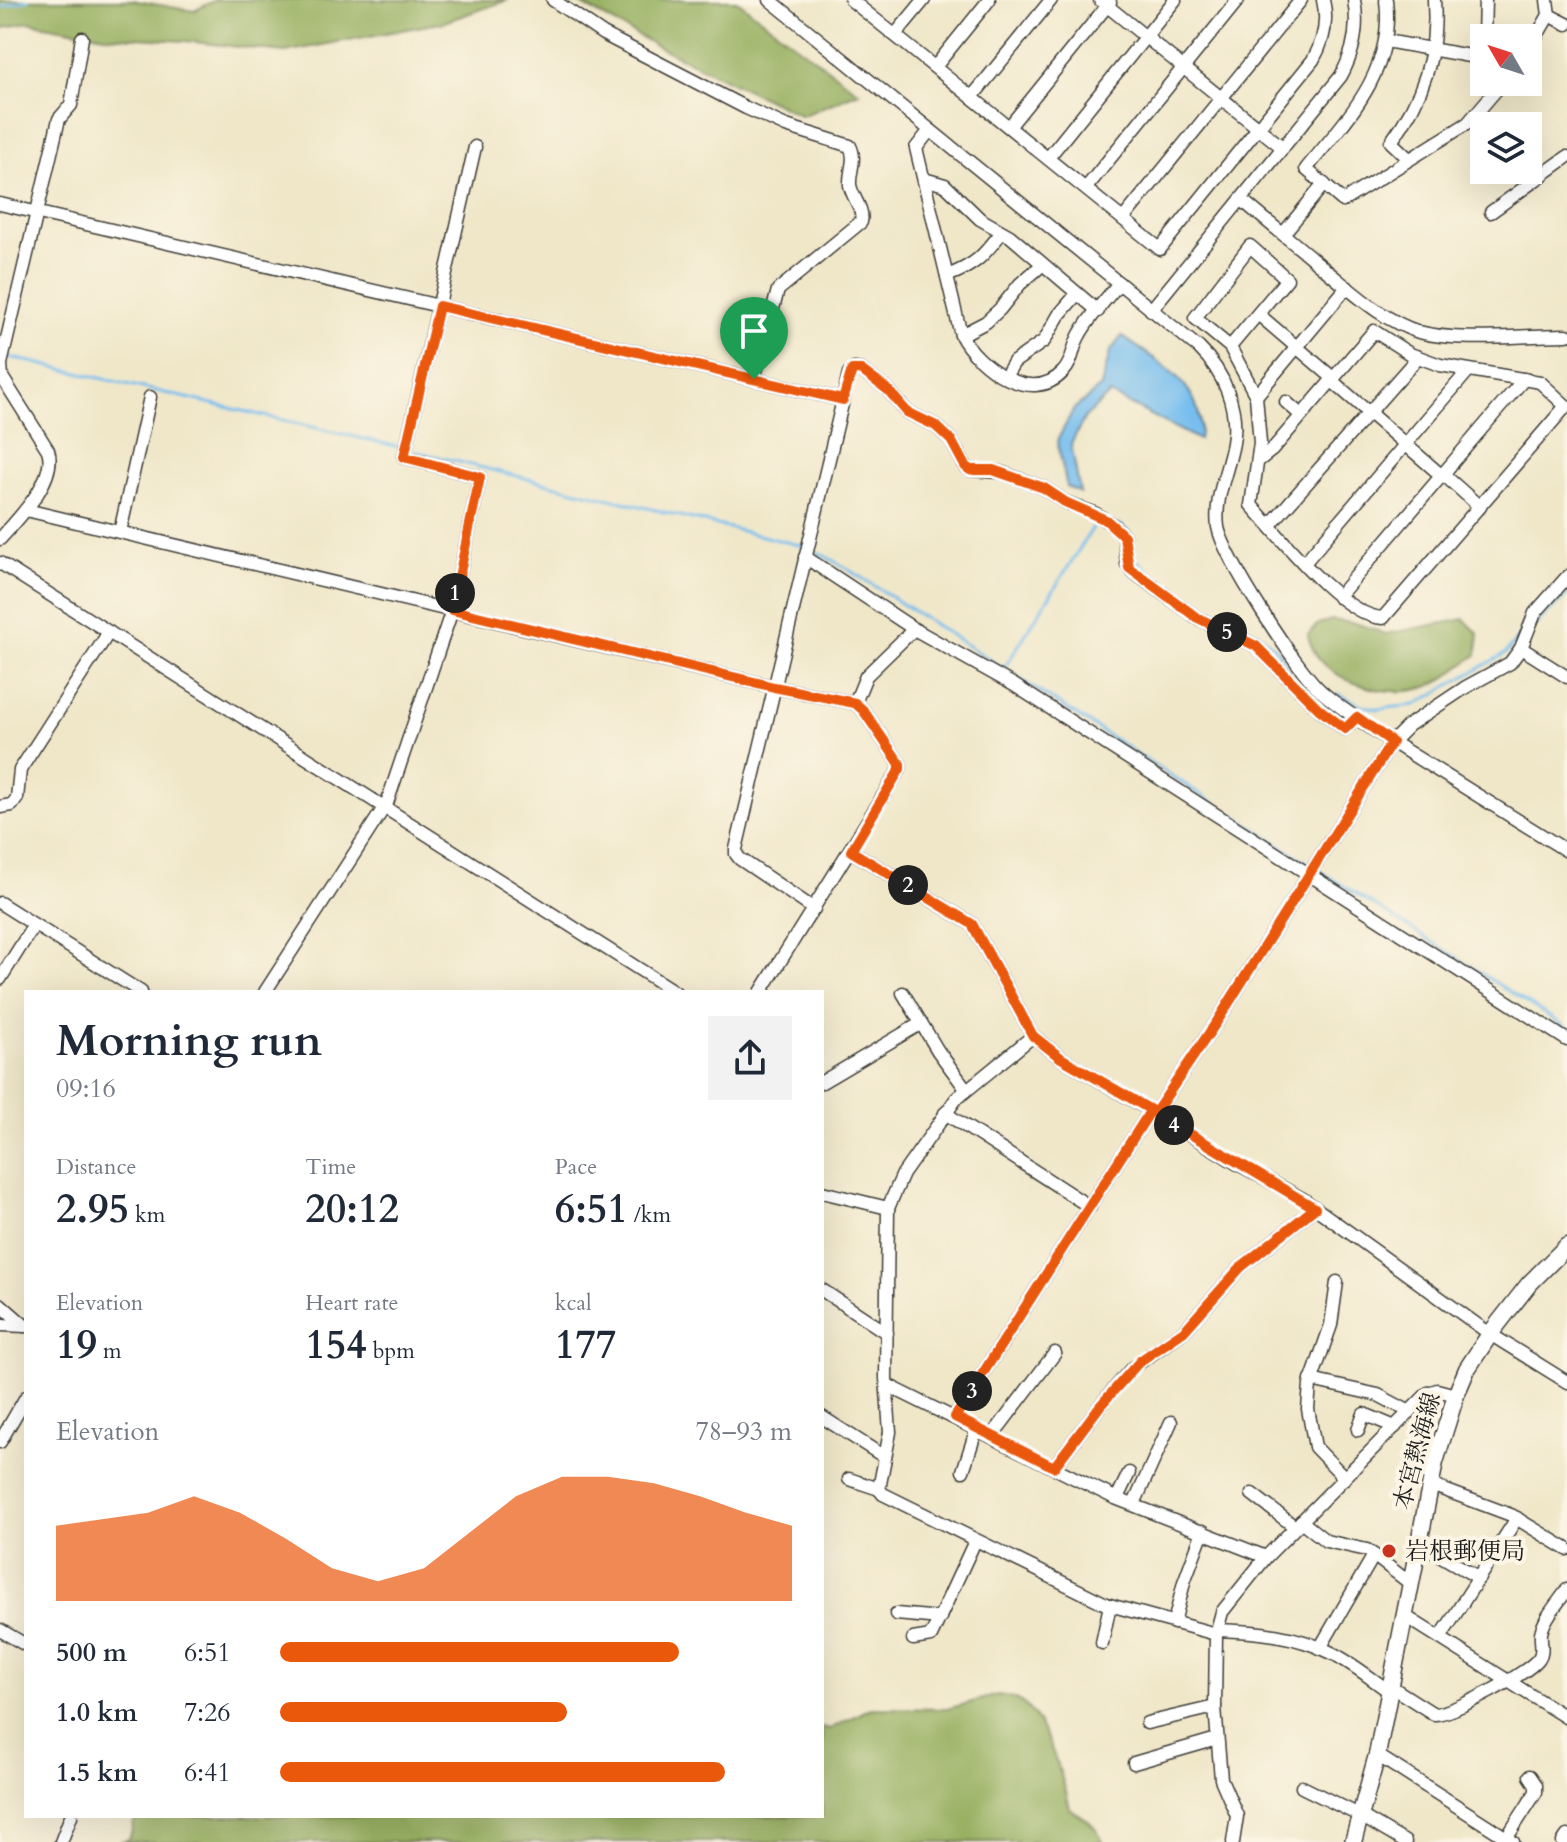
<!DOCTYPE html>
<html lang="en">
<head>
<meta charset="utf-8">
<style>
  :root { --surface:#fff; --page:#f2f2f3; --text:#1f2937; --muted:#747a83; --accent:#ea580c }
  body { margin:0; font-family:Cardo,"Noto Serif JP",serif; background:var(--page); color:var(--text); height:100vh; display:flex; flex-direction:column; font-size:30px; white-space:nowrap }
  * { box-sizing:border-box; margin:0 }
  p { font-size:26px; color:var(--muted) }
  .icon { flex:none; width:44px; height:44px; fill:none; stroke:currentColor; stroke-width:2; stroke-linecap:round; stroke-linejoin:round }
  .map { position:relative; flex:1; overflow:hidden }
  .panel { position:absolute; left:24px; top:990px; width:800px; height:828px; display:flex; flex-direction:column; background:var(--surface); border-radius:0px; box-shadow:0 8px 32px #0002 }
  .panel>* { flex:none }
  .needle { width:52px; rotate:309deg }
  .controls { position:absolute; left:1470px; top:24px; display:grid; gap:16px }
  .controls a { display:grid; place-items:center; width:72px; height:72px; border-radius:0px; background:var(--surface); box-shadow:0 8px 32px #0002; font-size:40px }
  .pin { position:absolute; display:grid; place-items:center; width:68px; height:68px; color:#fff; margin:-82px -34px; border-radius:50% 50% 50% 0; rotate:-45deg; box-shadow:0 0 8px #0007 }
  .pin .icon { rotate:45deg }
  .km { position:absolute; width:40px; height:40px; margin:-20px; border-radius:50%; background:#222; color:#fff; font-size:22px; line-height:40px; text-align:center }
  .round { display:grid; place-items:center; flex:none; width:84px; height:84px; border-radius:0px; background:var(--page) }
  .overview { display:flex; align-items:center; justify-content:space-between; height:136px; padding:0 32px }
  h1 { font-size:44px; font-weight:700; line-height:60px }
  .figures { display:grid; grid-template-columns:repeat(3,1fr); gap:12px; height:136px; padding:8px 32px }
  .figures div { display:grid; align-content:center }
  .figures b { font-size:40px; font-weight:700 }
  .figures small { font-size:22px; font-weight:400 }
  .figures p { font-size:22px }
  .chart { height:224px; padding:16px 32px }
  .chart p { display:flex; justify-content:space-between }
  .chart svg { width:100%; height:144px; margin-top:8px; fill:var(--accent); opacity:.7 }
  ul { padding:0 32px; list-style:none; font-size:26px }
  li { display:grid; grid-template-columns:128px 96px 1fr; align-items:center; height:60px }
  li i { height:20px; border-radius:10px; background:var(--accent) }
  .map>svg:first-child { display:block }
  .forest { fill:#98b062; stroke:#5a663f; stroke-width:2 }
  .water { fill:#77beee; stroke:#4a6d85; stroke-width:2 }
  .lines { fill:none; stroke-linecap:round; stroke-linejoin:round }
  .stream { stroke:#77beee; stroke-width:3 }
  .minor-casing { stroke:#3c3a36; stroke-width:15 }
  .major-casing { stroke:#3c3a36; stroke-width:19 }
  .minor { stroke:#fff; stroke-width:12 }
  .major { stroke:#fff; stroke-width:16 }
  .route-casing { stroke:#fff; stroke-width:16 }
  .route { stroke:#ea580c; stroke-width:10 }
  .poi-dot { fill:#c8321e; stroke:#fcf5e5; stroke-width:3 }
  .labels { text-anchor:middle; stroke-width:8; stroke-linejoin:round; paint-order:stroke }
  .street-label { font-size:24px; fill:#1c1c1c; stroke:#fcf5e5 }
  .poi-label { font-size:24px; fill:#1c1c1c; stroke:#fcf5e5; text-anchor:start }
</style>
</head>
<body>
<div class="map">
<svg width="1567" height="1842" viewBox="0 0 1567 1842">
  <rect width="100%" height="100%" fill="#fcf5e5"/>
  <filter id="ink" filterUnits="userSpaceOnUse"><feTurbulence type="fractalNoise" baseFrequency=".0125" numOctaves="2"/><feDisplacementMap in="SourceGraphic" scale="16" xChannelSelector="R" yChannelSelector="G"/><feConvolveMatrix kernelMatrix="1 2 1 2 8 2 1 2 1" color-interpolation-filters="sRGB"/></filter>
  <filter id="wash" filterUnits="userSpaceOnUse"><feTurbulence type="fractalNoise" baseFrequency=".006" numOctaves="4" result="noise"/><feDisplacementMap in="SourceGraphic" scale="32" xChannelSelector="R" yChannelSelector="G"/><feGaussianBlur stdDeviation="1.8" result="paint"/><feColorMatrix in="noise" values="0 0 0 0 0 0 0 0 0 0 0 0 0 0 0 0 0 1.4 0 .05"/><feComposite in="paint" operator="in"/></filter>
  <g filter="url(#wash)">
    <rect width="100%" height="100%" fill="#f0e7c9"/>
    <g class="forest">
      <path d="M0 0H131L194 11 215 0H508L444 22 285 52 185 41 105 36 28 22 0 29Z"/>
      <path d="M574 0H736L859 92 802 116 655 45Z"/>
      <path d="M1464 619 1479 634 1477 655C1462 664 1446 680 1429 686 1390 702 1316 681 1308 635L1318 624 1332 620 1359 624 1386 634Z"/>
      <path d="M997 1695C1003 1696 1011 1696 1016 1699 1044 1713 1064 1780 1070 1809 1085 1817 1097 1825 1103 1842H119L129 1839 136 1816H822V1727L830 1729 871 1708 947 1709Z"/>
    </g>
    <path class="water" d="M1122 336C1160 364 1208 386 1199 440L1110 394 1085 417 1071 444 1080 493 1067 487 1057 441 1074 409 1101 387 1110 352Z"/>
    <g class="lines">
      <g class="stream">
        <path d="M0 7 28 0"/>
        <path d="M5 356 403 448"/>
        <path d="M410 450 803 546"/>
        <path d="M1120 524 1131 535 1135 559 1164 584 1224 624 1259 634 1276 649 1289 670"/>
        <path d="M810 548 843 566 1311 865"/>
        <path d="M1536 625 1567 595"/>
        <path d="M1003 670 1097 521"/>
        <path d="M1338 694 1361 705 1378 709 1415 705 1506 653 1522 632"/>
        <path d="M1317 869 1567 1028"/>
      </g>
    </g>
  </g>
  <g filter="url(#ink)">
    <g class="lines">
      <g class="minor-casing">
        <g id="minor">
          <path d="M553 0 603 34 746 108 786 126 850 146C857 160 849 170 850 185 852 198 864 208 861 222L778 290 754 379"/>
          <path d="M770 0 1199 348C1224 372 1239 409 1233 443 1228 472 1214 497 1218 527 1223 556 1298 672 1322 692 1343 711 1369 726 1392 742L1218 1020 1155 1113 1238 1164 1303 1199 1490 1334 1567 1382"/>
          <path d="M851 0 1160 249 1313 60C1324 41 1328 21 1323 0"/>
          <path d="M1100 0 1283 148"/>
          <path d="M1386 0C1395 71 1348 118 1306 169L1343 201 1468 123 1503 82"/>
          <path d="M1549 15 1567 24"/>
          <path d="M895 35 924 0"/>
          <path d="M1484 38 1485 0"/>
          <path d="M1386 41 1475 57 1482 55"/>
          <path d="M1528 51 1549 15 1547 0"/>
          <path d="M935 67 989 0"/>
          <path d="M972 97 1051 0"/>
          <path d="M1009 127 1110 2"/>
          <path d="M930 130 916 148 961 335C977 366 1031 406 1063 372 1073 362 1072 350 1078 338 1087 319 1106 300 1119 283"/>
          <path d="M1048 158 1175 0"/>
          <path d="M1408 158 1391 142C1423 98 1438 54 1434 0"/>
          <path d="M924 179 945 185 980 219 1010 236 1098 311"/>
          <path d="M1086 188 1238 0"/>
          <path d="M1242 200C1270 224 1299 247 1327 271 1355 294 1384 321 1419 332 1459 343 1525 335 1567 335"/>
          <path d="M0 204 843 400"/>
          <path d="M1491 212 1567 157"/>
          <path d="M1123 219 1301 0"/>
          <path d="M1283 234 1324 184"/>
          <path d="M947 276C976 265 983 256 1002 232"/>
          <path d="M1151 310 1341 76C1354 52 1359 27 1354 0"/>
          <path d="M1258 314 1333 378"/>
          <path d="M961 335 986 322 1000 309 1020 284 1042 265"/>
          <path d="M1230 347 1287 279 1250 246 1195 318 1230 347 1256 396 1260 443 1251 505C1279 535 1342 617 1383 618L1566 406 1540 382 1440 365 1410 354 1374 331 1272 450 1258 461"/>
          <path d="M1005 377 1014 362 1044 341 1059 315 1077 294"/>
          <path d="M1331 380 1442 476"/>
          <path d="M1256 396 1347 287"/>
          <path d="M1286 402 1301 415"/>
          <path d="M1444 475 1480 507"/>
          <path d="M26 510 774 687 855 703 863 710 900 764V769L761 992"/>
          <path d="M1270 525 1418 357"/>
          <path d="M120 532 150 397"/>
          <path d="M0 539C18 519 58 479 48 450L2 377 1 364 59 119 71 105 82 38"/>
          <path d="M805 557 914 629 1014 685 1567 1040"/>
          <path d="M1305 562 1468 371"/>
          <path d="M0 563 675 992"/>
          <path d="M1567 577 1535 613 1521 648 1510 663 1466 687 1409 725 1392 742 1567 851"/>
          <path d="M1338 597 1524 379"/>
          <path d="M1521 648 1567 677"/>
          <path d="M855 703 866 676 914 629"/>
          <path d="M0 807 12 805 17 798 20 770 109 632"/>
          <path d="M851 851 972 924 1033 1036 1061 1058 1155 1113"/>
          <path d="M0 903 141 992"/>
          <path d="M814 909 740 859 736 854V849L843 400 849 374 854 369 861 370 888 390 907 412 936 426 951 440 965 466 970 470 1000 472 1044 488 1065 502 1096 514 1113 525 1124 536 1127 564 1132 571 1196 617 1256 646 1319 709 1345 729 1357 717"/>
          <path d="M0 979 34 925"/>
          <path d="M265 992 387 803 452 610 480 477 404 457 475 147"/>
          <path d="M903 993 938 1051 966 1089"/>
          <path d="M1033 1036 956 1099 903 1174 888 1208 886 1378 890 1432 879 1489 883 1494 1106 1604 1216 1634"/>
          <path d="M822 1082 920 1024"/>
          <path d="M945 1113 1090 1207"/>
          <path d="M822 1192 888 1208"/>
          <path d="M1337 1282 1331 1325 1310 1385 1308 1409 1315 1447 1345 1478"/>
          <path d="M822 1290 887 1333"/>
          <path d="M0 1304 25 1326"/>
          <path d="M0 1325 26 1326"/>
          <path d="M1311 1380 1378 1395 1410 1412"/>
          <path d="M887 1385 1115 1498 1266 1557"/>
          <path d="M822 1417 883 1456"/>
          <path d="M955 1417 1151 1110"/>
          <path d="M1358 1430 1364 1414 1395 1427"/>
          <path d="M992 1436 1055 1353"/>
          <path d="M0 1442 26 1397"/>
          <path d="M1054 1467 1100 1406 1132 1368 1184 1331 1241 1267 1315 1208"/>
          <path d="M963 1471 977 1428"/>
          <path d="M849 1479 879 1489"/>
          <path d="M1431 1485 1511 1515 1567 1549"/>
          <path d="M1252 1494 1295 1527"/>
          <path d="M1117 1498 1129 1473"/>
          <path d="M1134 1504 1171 1422"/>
          <path d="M1301 1521 1326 1541 1367 1550 1411 1584"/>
          <path d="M1419 1543 1479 1578"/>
          <path d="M896 1614 940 1618"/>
          <path d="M1405 1616 1567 1718"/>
          <path d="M1174 1623 1184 1582 1203 1531"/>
          <path d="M0 1630 26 1645"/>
          <path d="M1217 1630C1256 1631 1296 1635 1332 1653 1352 1663 1370 1678 1389 1691"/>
          <path d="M1440 1638 1517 1518"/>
          <path d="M913 1639 931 1636 975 1541"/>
          <path d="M1102 1643 1110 1605"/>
          <path d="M1320 1648 1374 1555"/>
          <path d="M1390 1686 1434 1714C1453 1714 1529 1673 1539 1658 1544 1651 1540 1642 1541 1633 1544 1618 1558 1603 1567 1590"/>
          <path d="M1147 1723 1215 1707"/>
          <path d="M1377 1755 1513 1842"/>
          <path d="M1134 1763 1217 1739"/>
          <path d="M1302 1787 1361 1816 1405 1842"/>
          <path d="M61 1842 71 1816"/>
          <path d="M1233 1842 1237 1816 1221 1779 1215 1707 1216 1634 1222 1612 1266 1557 1428 1393 1437 1390 1456 1395"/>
          <path d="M1504 1842 1536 1792V1785L1530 1776"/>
          <path d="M1563 1842 1567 1836"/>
        </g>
      </g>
      <g class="major-casing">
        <path id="major" d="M1353 1842 1377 1755 1435 1462 1456 1395 1467 1369 1490 1334 1529 1284 1567 1246"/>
      </g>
      <use href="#minor" class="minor"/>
      <use href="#major" class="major"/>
    </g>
  </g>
  <g class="lines" filter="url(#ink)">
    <g class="route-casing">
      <path id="route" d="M439 306 843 400 852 370H861L888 390 907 412 936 426 951 440 965 466 970 470H993L1044 488 1065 502 1106 520 1124 536 1129 568 1196 617 1256 646 1319 709 1345 729 1357 717 1392 742 1218 1020 1155 1113 1315 1208 1241 1267 1184 1331 1140 1361 1100 1406 1054 1467 955 1417 1151 1110 1061 1058 1033 1036 972 924 851 851 900 769V764L863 710 855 703 774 687 452 610 480 477 404 457Z"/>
    </g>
    <use href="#route" class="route"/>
  </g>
  <circle class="poi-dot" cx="1389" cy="1551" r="8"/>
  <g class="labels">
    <g class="street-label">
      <text transform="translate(1417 1451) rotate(-75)" y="8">本宮熱海線</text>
    </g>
    <g class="poi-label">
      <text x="1405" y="1559">岩根郵便局</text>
    </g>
  </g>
</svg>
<div class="controls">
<a><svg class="needle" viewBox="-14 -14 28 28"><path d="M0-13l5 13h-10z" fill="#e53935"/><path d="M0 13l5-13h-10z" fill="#747a83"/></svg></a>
<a><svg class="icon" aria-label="layers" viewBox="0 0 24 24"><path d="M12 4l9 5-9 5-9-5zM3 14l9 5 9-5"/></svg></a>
</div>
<div class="pin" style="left:754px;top:379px;background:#1e9e55"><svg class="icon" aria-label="arrive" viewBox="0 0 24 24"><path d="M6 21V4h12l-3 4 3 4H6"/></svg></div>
<b class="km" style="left:455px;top:593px">1</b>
<b class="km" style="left:908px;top:885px">2</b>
<b class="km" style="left:972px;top:1391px">3</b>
<b class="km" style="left:1174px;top:1125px">4</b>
<b class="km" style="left:1227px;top:632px">5</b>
<section class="panel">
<div class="overview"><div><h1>Morning run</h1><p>09:16</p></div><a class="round"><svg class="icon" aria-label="share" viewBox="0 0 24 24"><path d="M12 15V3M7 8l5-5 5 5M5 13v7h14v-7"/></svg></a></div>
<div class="figures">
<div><p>Distance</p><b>2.95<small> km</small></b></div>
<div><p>Time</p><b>20:12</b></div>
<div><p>Pace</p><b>6:51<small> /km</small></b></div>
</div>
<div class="figures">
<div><p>Elevation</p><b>19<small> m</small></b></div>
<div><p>Heart rate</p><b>154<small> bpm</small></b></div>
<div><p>kcal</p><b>177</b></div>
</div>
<div class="chart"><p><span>Elevation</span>78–93 m</p>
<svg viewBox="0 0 160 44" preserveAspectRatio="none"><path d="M0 44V21L10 19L20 17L30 12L40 17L50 25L60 34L70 38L80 34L90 23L100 12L110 6L120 6L130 8L140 12L150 17L160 21V44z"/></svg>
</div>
<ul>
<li><b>500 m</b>6:51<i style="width:78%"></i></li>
<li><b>1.0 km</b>7:26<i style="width:56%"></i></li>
<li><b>1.5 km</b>6:41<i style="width:87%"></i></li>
</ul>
</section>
</div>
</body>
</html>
